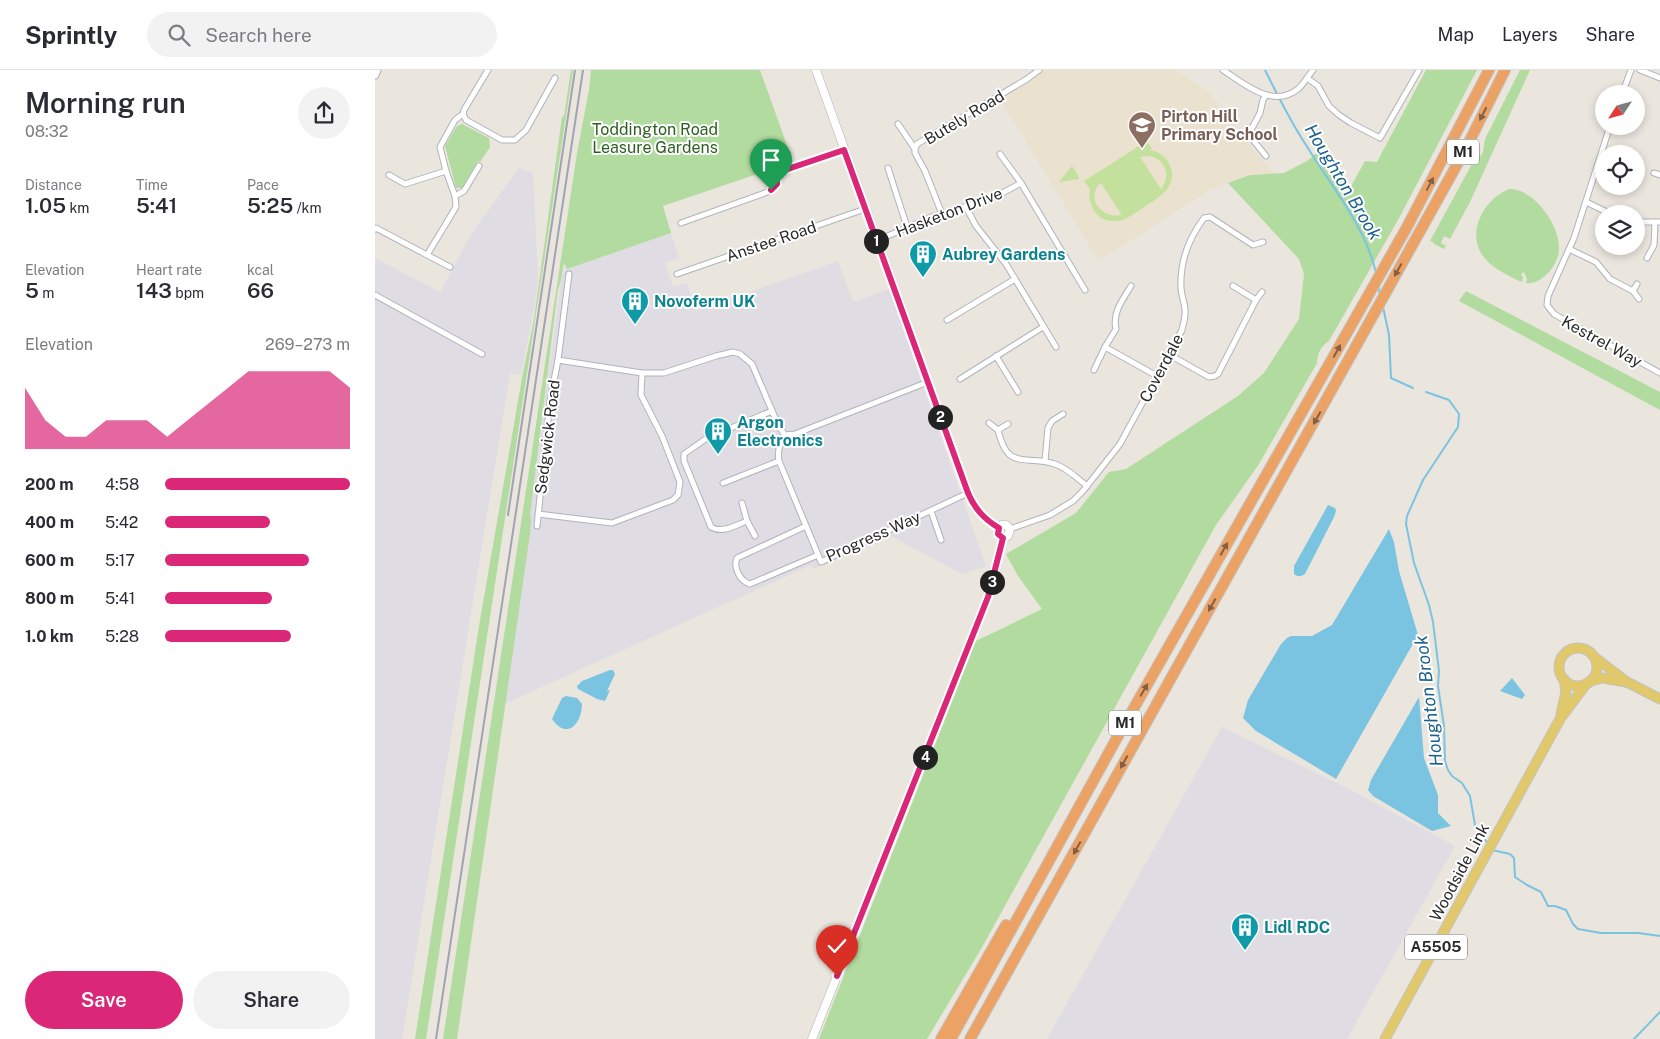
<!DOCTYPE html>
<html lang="en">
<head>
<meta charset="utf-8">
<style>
  :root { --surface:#fff; --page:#f2f2f3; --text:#2b2b33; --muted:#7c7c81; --line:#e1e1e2; --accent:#db2777 }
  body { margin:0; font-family:"Public Sans",sans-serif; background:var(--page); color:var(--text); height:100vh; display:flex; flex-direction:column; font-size:19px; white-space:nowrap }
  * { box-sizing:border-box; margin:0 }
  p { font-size:16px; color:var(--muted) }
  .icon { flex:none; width:28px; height:28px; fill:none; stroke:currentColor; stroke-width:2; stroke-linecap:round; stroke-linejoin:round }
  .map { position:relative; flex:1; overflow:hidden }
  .drawer { display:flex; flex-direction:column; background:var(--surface); width:375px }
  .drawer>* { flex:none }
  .needle { width:32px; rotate:234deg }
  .buttons { position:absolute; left:1220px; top:15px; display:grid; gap:10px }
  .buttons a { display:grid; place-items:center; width:50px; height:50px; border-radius:50%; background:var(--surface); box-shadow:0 2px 8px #0003; font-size:25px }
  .pin { position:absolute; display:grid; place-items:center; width:42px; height:42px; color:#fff; margin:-51px -21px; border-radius:50% 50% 50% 0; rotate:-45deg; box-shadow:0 0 5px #0007 }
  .pin .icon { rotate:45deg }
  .km { position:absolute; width:25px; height:25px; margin:-12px; border-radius:50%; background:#222; color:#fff; font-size:14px; line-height:25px; text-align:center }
  .round { display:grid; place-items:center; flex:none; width:52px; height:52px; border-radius:26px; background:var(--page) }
  .summary { display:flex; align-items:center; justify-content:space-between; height:85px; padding:0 25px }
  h1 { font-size:28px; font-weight:600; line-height:38px }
  .figures { display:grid; grid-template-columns:repeat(3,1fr); gap:8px; height:85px; padding:5px 25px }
  .figures div { display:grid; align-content:center }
  .figures b { font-size:21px; font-weight:600 }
  .figures small { font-size:14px; font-weight:400 }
  .figures p { font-size:14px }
  .chart { height:140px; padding:10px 25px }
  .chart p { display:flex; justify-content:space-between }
  .chart svg { width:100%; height:90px; margin-top:5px; fill:var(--accent); opacity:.7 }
  .cta { display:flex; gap:10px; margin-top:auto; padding:10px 25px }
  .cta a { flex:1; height:58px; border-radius:30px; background:var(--accent); color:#fff; font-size:20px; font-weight:600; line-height:58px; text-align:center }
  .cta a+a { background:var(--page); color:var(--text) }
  ul { padding:0 25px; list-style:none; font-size:16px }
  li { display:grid; grid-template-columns:80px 60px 1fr; align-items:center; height:38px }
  li i { height:12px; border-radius:6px; background:var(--accent) }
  header { display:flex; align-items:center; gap:30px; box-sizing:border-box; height:70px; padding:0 25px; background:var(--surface); border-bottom:1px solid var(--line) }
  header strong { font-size:24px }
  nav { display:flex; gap:28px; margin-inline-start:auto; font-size:18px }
  .search { width:350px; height:45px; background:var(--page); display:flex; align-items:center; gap:12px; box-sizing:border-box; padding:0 18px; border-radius:28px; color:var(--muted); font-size:19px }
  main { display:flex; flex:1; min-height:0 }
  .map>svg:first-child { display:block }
  .industrial { fill:#dfdde3 }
  .education { fill:#eae1ce }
  .green { fill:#b2db9f }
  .pitch { fill:#c3e19c; fill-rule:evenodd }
  .water { fill:#7bc4e1 }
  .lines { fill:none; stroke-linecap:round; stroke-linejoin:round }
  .stream { stroke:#7bc4e1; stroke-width:2 }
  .minor-casing { stroke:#b0b3bc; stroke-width:7 }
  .tertiary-casing { stroke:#b0b3bc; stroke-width:9 }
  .secondary-casing { stroke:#b0b3bc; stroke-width:9 }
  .primary-casing { stroke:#c3c3c3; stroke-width:11 }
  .motorway-casing { stroke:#c3c3c3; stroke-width:12 }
  .minor { stroke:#fff; stroke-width:5 }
  .tertiary { stroke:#fff; stroke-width:7 }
  .secondary { stroke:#fff; stroke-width:8 }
  .primary { stroke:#e1c86b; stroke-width:9 }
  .motorway { stroke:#eda265; stroke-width:10 }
  .rail { stroke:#a0a3b2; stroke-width:2 }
  .oneway { fill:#826045 }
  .route-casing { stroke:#fff; stroke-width:10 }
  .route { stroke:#db2777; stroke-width:6 }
  .labels { text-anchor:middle; stroke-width:4; stroke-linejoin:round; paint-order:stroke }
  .shield { fill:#fff; stroke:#6a6a6a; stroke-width:1 }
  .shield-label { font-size:15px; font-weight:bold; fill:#2a2a2a }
  .education-label { font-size:16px; font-weight:bold; fill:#785e54; stroke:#fff; text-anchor:start }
  .street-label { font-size:16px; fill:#2a2a2a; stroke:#fff }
  .park-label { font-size:16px; fill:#2d5f21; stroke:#fff }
  .culture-label { font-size:16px; font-weight:bold; fill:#0d838f; stroke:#fff; text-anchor:start }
  .water-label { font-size:18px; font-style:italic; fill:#1b638c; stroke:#fff }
</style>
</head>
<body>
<header>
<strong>Sprintly</strong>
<div class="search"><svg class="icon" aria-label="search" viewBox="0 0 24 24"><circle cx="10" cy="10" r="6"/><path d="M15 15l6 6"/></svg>Search here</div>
<nav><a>Map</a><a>Layers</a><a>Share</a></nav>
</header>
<main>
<section class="drawer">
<div class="summary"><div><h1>Morning run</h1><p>08:32</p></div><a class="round"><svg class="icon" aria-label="share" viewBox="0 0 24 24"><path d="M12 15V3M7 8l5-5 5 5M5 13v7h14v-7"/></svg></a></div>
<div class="figures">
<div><p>Distance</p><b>1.05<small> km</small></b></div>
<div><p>Time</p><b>5:41</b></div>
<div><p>Pace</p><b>5:25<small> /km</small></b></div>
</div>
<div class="figures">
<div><p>Elevation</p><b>5<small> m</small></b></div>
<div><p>Heart rate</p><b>143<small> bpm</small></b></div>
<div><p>kcal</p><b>66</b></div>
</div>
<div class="chart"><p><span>Elevation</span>269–273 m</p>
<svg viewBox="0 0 160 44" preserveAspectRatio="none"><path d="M0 44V14L10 30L20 38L30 38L40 30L50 30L60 30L70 38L80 30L90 22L100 14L110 6L120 6L130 6L140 6L150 6L160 14V44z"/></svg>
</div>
<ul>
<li><b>200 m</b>4:58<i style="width:100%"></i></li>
<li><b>400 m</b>5:42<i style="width:57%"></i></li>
<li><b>600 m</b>5:17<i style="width:78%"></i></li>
<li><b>800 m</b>5:41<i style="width:58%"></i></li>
<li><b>1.0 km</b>5:28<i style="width:68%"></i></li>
</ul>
<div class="cta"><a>Save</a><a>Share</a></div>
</section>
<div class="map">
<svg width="1285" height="969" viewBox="0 0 1285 969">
  <rect width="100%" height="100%" fill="#eae5dd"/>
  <g class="industrial">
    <path d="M144 98 158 103 163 207 162 222 146 305 135 303 27 969H0V188L65 222 96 164Z"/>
    <path d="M296 163 304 188 290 193 298 217 312 213 321 241 463 191 478 232 514 219 611 496 587 504 516 466 438 499 436 495 129 634 187 204 192 199Z"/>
    <path d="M847 657 972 718 1080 776 972 969H672Z"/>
  </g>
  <path class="education" d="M669 0H801L834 22 853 49 899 103 872 105 833 121 749 175 728 187 727 186 722 189 625 29Z"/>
  <g class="green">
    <path d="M196 0H198L51 969H40L104 556 147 308 159 249 187 47 189 46Z"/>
    <path d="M216 0H385L418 92 288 136 296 163 192 199 189 193 185 214 183 219 155 445 156 450 155 464 82 969H68L202 83 214 20Z"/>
    <path d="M1051 0H1102L1024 148 954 271C946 276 942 284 942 293L884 394 841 455 606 879 552 969H444L601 571 667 539 643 506 631 484 701 443 734 402 751 399 863 326 889 303 924 249 929 204 924 189 853 113 875 105 909 103 932 91 944 81 975 118 990 91 1002 92Z"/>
    <path d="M1145 0H1155L1095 132 1075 169 1069 166 1066 173 1071 176 1069 179 1059 174 1058 172 1055 171 1097 94 1105 87 1108 82 1110 69Z"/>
    <path d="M87 54 114 68 115 77 105 92 103 91 87 118H81L70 76 82 56Z"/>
    <path d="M1134 119C1158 118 1184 154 1184 177 1185 193 1168 215 1151 213L1152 209 1149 202 1146 204 1148 208 1147 212C1133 206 1114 197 1106 183 1092 159 1111 128 1134 119Z"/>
    <path d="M1091 221 1285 322V340L1084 231Z"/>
  </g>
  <g class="pitch">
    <path d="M772 71 777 79 775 80C784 82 792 87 795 96 804 118 781 129 766 139 759 144 751 150 742 151 723 153 712 136 715 119L709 111ZM774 86C790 89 797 106 786 119L765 87ZM726 113 746 144V145C725 149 710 126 726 113Z"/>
    <path d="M697 96 702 103 704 109 684 112Z"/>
  </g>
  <g class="water">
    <path d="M953 435 960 438 961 441 959 447 930 504C925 507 923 507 919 504V496Z"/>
    <path d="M1014 459 1019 472 1024 501 1043 565 961 709 881 661 868 648 873 630 906 574 912 568 916 566H937L957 555Z"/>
    <path d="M235 600H238L240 604 232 621 235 620 230 631 222 629 203 619 202 616 207 611Z"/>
    <path d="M1137 608 1150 625 1147 629 1125 621Z"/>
    <path d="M191 626 202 628 207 634C207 653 192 671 177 649L187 628Z"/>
    <path d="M1044 627 1049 688 1063 725V743L1076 756 1057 761 998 726 993 720 996 710Z"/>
  </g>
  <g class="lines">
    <g class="stream">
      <path d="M890 0C903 26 915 51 931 75 956 116 990 155 1001 203"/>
      <path d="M1003 215 1005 225"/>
      <path d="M1008 237 1014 265 1016 308 1038 318"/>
      <path d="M1051 322 1074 330 1084 344 1083 357 1048 410 1032 446 1031 454 1039 493 1054 535 1058 552 1064 601 1063 616 1069 656 1070 691 1073 700 1077 706 1087 713 1095 726 1100 755 1113 774"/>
      <path d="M1117 780 1135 784 1139 788 1140 807 1152 815 1166 822 1173 836H1180L1191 840 1198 854 1203 859 1226 863H1263L1285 866"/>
      <path d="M1259 969 1285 942"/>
    </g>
    <g class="minor-casing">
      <g id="minor">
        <path d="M113 0 89 40 88 44 91 50 127 70H140L151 60 180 8"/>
        <path d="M848 0C869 14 898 39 923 19 929 14 933 6 938 0"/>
        <path d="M1265 0 1285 8"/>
        <path d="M932 8 943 16 954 36 964 45 976 53 1005 68 1044 0"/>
        <path d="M1247 24 1256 0"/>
        <path d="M891 25 888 30 885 43 876 60 878 70 891 86"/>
        <path d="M523 54 540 79V83L550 101 567 144"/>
        <path d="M1235 56 1199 168 1173 226 1172 235 1179 244 1285 303"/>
        <path d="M540 79 542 74 652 9 664 0"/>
        <path d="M513 98 532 157"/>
        <path d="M1279 103 1285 105"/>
        <path d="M14 105 30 114 71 101"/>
        <path d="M646 113 710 220"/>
        <path d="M80 126 89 121 104 96"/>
        <path d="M1211 132 1236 144"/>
        <path d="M591 137 601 156 631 194 681 277"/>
        <path d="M1261 152H1285"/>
        <path d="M306 153 390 123 396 120 402 114 401 103 469 80"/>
        <path d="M0 159 1 158 52 185 81 137 80 126 71 101 65 77 80 50 88 44"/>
        <path d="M501 171 559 146 616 129 646 113 625 84"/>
        <path d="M1194 179 1221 192 1235 209 1258 221 1264 229"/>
        <path d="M52 185 75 197"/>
        <path d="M1272 188 1279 175 1280 152"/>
        <path d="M194 204 183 290 267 303H289L341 286 358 282 365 284 377 294 404 357 410 365 420 364 553 312"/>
        <path d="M302 204 490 139"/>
        <path d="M1258 221 1262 214"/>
        <path d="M0 225 107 284"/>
        <path d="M881 230 887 222"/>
        <path d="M572 250 640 209"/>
        <path d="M730 277 782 306"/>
        <path d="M793 284 834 307 840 306 843 304 881 230 858 216"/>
        <path d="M621 286 643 322"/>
        <path d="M719 300 730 277 741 259C737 243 748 229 756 216"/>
        <path d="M585 309 668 257"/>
        <path d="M614 353 623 360"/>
        <path d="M633 354 623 360C633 402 649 384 680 394 692 398 702 408 712 416"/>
        <path d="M410 365C405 374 402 380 404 391L446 492 593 423"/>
        <path d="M670 391 673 358 677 351 688 344"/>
        <path d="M348 413 404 391"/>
        <path d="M367 433 372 451C361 455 347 464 336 457L309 391V384L332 368 397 341"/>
        <path d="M556 441 566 470"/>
        <path d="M163 444 237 453 298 430 303 425 305 412 287 366 266 325 267 303"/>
        <path d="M372 451 380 466"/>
        <path d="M162 456 175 331 183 290"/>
        <path d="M431 456 362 488C358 498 365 511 375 514L443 485"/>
        <path d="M635 459 675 445 698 431 708 421 745 374 807 260C808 255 810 249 810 244 811 235 806 226 806 217 805 192 814 168 829 148L835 147 878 175 888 172"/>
      </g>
    </g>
    <g class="tertiary-casing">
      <path id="tertiary" d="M0 5 2 0"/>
    </g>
    <g class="secondary-casing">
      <g id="secondary">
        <path d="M441 0 593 423C600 439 609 449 624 458"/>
        <path d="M624 458 627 455H631L635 459 633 466 628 468"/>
        <path d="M437 969 613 527 628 468"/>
      </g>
    </g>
    <g class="primary-casing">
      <g id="primary">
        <circle cx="1203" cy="597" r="19"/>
        <path d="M1218 586 1252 612 1285 629"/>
        <path d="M1215 611 1228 608 1251 612"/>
        <path d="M1186 644 1191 622 1189 609"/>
        <path d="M1010 969 1185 649 1212 613"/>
      </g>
    </g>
    <g class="motorway-casing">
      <g id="motorway">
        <path d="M566 969 631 855"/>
        <path d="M576 969 743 666 1032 157 1114 0"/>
        <path d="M595 969 1044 163 1089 82 1130 0"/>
      </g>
    </g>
    <use href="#minor" class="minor"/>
    <use href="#tertiary" class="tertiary"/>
    <use href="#secondary" class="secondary"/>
    <use href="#primary" class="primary"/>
    <use href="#motorway" class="motorway"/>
    <g class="rail">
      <path d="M133 445 200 0"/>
      <path d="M61 969 208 0"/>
    </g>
  </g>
  <defs><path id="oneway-solid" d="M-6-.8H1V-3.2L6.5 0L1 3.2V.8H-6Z" transform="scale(1.25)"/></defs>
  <g class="oneway">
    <use href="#oneway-solid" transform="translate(1108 44) rotate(117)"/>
    <use href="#oneway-solid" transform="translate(1055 114) rotate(-62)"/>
    <use href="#oneway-solid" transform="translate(1023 200) rotate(119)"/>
    <use href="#oneway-solid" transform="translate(962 281) rotate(-61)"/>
    <use href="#oneway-solid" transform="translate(942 348) rotate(119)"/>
    <use href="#oneway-solid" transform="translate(849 479) rotate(-61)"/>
    <use href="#oneway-solid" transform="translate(837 535) rotate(119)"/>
    <use href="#oneway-solid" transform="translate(769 620) rotate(-60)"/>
    <use href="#oneway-solid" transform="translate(749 692) rotate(119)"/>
    <use href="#oneway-solid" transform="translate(702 778) rotate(119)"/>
  </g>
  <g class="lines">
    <g class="route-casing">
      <path id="route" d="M396 120 402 114 401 103 469 80 593 423C600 439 609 449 624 458L623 464 628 468 613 527 462 906"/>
    </g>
    <use href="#route" class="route"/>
  </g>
  <defs>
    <g id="school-pin" transform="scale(1.4375)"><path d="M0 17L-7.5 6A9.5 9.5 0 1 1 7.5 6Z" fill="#8d6e63" stroke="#fff"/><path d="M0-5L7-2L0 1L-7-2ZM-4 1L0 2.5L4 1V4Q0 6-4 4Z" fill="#fff"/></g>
    <g id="building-pin" transform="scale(1.4375)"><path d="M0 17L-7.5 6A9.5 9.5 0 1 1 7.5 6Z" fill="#0f9aa8" stroke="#fff"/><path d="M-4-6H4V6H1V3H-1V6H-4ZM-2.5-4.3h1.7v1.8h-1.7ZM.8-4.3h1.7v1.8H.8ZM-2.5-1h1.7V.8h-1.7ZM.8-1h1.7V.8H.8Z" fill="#fff"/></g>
  </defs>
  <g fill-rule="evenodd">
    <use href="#school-pin" x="767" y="55"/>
    <use href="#building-pin" x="548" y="184"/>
    <use href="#building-pin" x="260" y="231"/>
    <use href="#building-pin" x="343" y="361"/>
    <use href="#building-pin" x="870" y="857"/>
  </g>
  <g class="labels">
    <g class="shield">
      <rect x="1072" y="69.5" width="32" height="25" rx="4"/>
      <rect x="734" y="640.5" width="32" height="25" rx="4"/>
      <rect x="1030" y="864.5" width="62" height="25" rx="4"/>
    </g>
    <g class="shield-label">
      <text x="1088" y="87">M1</text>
      <text x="750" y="658">M1</text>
      <text x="1061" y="882">A5505</text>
    </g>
    <g class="education-label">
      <text x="786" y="52">Pirton Hill<tspan x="786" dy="18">Primary School</tspan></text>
    </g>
    <g class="street-label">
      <text transform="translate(589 47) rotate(-31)" y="6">Butely Road</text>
      <text transform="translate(574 142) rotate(-21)" y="6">Hasketon Drive</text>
      <text transform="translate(396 171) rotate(-19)" y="6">Anstee Road</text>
      <text transform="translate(1227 271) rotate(29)" y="6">Kestrel Way</text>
      <text transform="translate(786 298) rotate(-62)" y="6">Coverdale</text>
      <text transform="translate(172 367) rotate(-83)" y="6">Sedgwick Road</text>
      <text transform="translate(498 466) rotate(-24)" y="6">Progress Way</text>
      <text transform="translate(1084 802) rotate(-62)" y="6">Woodside Link</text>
    </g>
    <g class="park-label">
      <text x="280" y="65">Toddington Road<tspan x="280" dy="18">Leasure Gardens</tspan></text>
    </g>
    <g class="culture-label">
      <text x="567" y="190">Aubrey Gardens</text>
      <text x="279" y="237">Novoferm UK</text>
      <text x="362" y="358">Argon<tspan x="362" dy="18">Electronics</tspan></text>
      <text x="889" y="863">Lidl RDC</text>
    </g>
    <g class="water-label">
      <text transform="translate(968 112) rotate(59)" y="6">Houghton Brook</text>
      <text transform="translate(1054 631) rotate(-97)" y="6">Houghton Brook</text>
    </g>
  </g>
</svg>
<div class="buttons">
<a><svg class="needle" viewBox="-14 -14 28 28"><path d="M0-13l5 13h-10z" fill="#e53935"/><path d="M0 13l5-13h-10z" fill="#7c7c81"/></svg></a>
<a><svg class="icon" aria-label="locate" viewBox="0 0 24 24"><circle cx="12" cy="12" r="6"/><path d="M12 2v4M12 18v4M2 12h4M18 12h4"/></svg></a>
<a><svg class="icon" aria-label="layers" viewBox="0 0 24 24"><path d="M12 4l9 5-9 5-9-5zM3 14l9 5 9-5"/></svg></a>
</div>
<div class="pin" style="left:396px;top:120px;background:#1e9e55"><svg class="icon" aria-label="arrive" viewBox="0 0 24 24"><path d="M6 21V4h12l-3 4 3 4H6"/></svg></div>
<div class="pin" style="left:462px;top:906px;background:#d93025"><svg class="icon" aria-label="check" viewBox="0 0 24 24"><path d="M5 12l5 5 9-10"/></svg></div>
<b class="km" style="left:501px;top:171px">1</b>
<b class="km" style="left:565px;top:347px">2</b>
<b class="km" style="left:617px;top:512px">3</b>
<b class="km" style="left:550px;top:687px">4</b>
</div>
</main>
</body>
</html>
